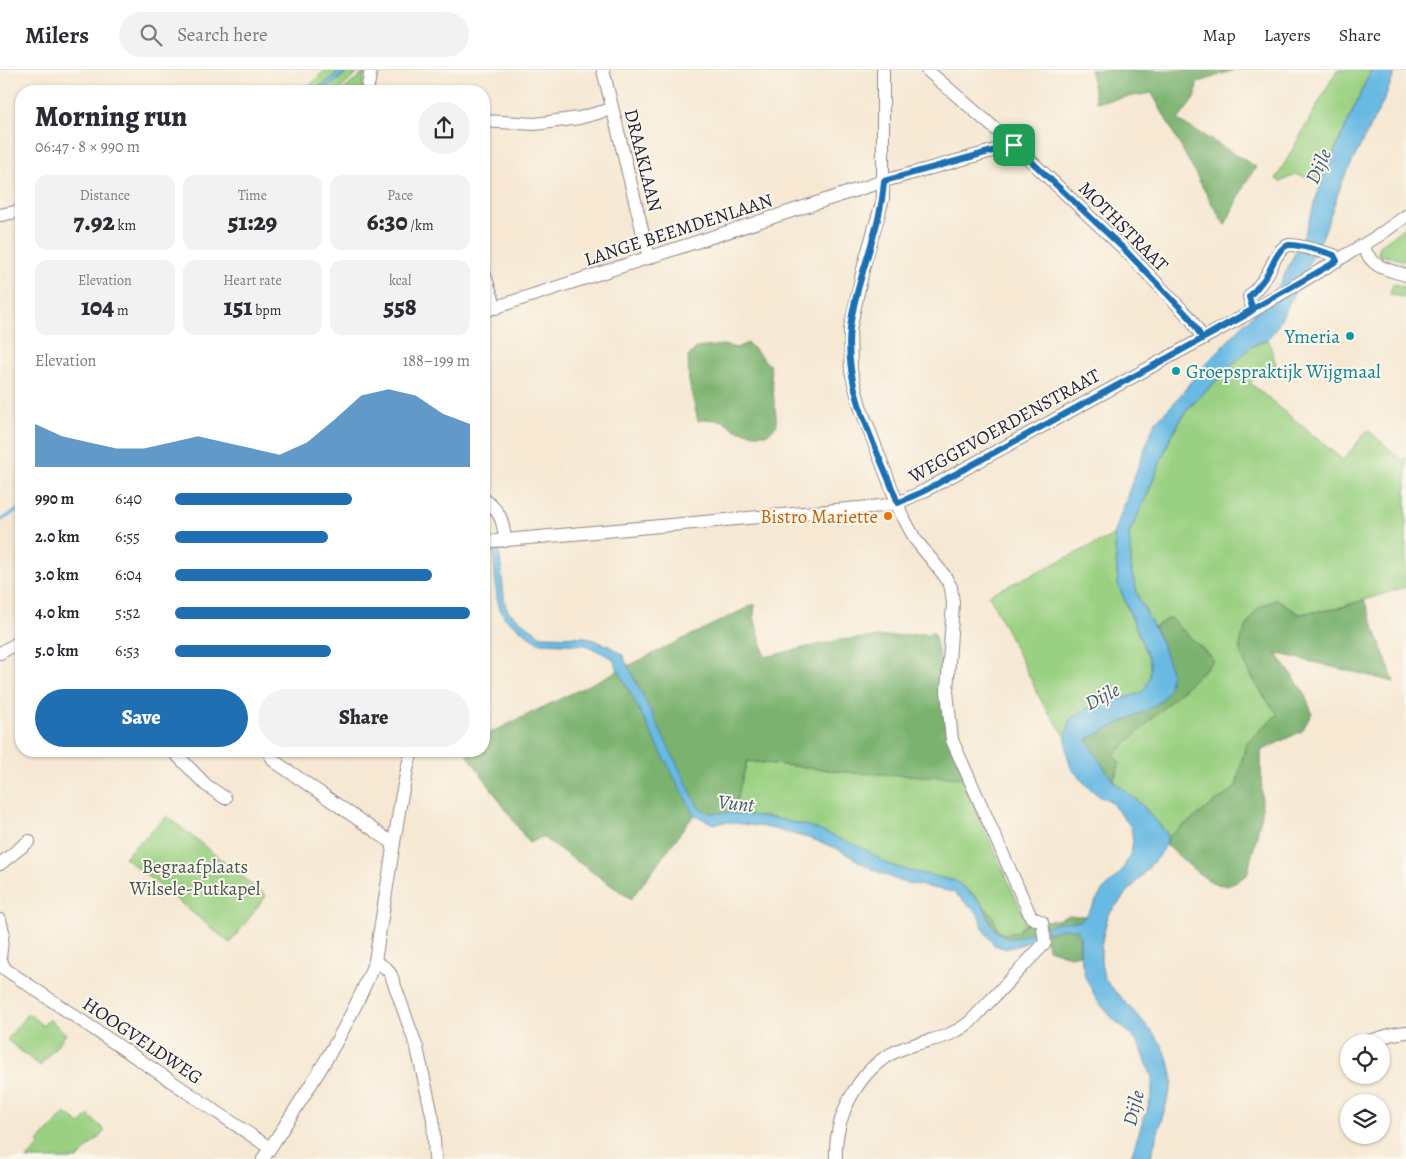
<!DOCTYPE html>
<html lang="en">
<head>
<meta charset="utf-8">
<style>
  :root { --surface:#fff; --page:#f2f2f3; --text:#2b2b33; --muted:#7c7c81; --line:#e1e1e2; --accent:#1f6fb2 }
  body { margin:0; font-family:Alegreya,serif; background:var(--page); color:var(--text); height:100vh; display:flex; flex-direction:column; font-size:19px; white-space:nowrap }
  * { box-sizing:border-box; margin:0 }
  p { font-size:16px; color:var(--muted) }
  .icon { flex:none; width:28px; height:28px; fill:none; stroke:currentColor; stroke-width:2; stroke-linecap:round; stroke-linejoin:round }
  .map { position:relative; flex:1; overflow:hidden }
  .sheet { position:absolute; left:15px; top:15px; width:475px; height:672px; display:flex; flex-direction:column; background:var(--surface); border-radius:20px; box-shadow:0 1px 4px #0004 }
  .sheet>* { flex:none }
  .tools { position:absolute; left:1340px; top:964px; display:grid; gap:10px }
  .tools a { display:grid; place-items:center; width:50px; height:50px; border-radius:50%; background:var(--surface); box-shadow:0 1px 4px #0004; font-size:25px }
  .pin { position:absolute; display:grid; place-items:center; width:42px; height:42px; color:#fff; margin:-21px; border-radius:10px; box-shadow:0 2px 8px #0006 }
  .round { display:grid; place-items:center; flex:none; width:52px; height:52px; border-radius:26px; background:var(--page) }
  .overview { display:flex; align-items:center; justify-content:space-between; height:85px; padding:0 20px }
  h1 { font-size:28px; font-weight:800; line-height:38px }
  .stats { display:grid; grid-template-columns:repeat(3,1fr); gap:8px; height:85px; padding:5px 20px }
  .stats div { display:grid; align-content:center; border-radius:12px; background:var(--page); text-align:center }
  .stats b { font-size:25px; font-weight:800 }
  .stats small { font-size:14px; font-weight:400 }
  .stats p { font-size:14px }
  .chart { height:140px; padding:10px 20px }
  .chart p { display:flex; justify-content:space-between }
  .chart svg { width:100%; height:90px; margin-top:5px; fill:var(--accent); opacity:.7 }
  .cta { display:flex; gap:10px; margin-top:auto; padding:10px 20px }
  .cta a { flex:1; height:58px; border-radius:30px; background:var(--accent); color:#fff; font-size:20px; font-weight:800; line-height:58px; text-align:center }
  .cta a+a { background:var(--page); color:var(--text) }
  ul { padding:0 20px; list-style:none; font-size:16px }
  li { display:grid; grid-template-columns:80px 60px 1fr; align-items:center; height:38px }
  li i { height:12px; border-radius:6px; background:var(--accent) }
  header { display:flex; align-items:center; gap:30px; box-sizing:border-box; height:70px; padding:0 25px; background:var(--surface); border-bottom:1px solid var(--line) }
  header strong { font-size:24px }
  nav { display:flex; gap:28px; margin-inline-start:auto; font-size:18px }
  .search { width:350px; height:45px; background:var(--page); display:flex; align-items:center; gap:12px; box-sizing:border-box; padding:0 18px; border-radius:28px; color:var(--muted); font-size:19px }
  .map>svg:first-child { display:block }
  .green { fill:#9ad081; stroke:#5e795e }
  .forest { fill:#7bb26f; stroke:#4e6a55 }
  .water { fill:#68b9e3; stroke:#456e8f }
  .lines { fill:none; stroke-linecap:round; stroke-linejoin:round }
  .stream { stroke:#68b9e3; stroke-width:3 }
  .minor-casing { stroke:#8c8587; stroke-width:14 }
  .minor { stroke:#fff; stroke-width:12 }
  .route-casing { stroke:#fff; stroke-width:10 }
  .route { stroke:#1f6fb2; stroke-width:6 }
  .culture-dot { fill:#0f9aa8; stroke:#fbf7ec; stroke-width:2 }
  .food-dot { fill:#e8710a; stroke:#fbf7ec; stroke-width:2 }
  .labels { text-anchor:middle; stroke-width:4; stroke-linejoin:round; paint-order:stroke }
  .street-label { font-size:19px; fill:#22223b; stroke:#fbf7ec }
  .culture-label { font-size:19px; fill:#0d838f; stroke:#fbf7ec; text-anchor:end }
  .food-label { font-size:19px; fill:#c56008; stroke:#fbf7ec; text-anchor:end }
  .park-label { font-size:19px; fill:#465650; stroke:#fbf7ec }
  .water-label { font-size:20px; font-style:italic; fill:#3a5776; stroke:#fbf7ec }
</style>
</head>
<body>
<header>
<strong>Milers</strong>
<div class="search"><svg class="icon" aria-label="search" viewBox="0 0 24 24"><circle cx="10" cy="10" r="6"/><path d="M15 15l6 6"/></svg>Search here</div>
<nav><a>Map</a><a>Layers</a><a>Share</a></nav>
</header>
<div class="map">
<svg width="1406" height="1089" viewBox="0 0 1406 1089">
  <rect width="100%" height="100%" fill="#fbf7ec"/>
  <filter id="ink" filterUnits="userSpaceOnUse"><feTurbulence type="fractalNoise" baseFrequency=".02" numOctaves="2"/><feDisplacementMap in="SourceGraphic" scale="10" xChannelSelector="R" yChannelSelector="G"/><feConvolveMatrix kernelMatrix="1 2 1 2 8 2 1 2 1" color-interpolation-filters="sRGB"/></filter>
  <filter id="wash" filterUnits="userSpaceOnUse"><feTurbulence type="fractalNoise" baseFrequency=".0096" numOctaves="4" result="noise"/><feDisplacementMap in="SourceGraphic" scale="20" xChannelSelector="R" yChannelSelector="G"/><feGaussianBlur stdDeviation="1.12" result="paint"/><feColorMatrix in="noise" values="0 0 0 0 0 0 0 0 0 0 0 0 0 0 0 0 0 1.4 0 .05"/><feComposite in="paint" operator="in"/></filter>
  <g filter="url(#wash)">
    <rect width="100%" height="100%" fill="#f6e8d3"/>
    <g class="green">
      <path d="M325 0H340C329 10 319 21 304 21Z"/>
      <path d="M349 0H361L338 21H324Z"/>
      <path d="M1337 0H1371L1321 111 1295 104 1281 112 1276 109Z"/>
      <path d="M365 2 362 21H342Z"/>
      <path d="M1406 156V191L1382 185 1381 188 1378 184 1379 176Z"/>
      <path d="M1393 214 1406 217 1405 228 1390 224Z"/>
      <path d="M1268 269 1276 295 1258 305 1250 313 1343 390 1368 360 1402 390 1406 386V517L1335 539 1299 544 1277 529 1239 578C1249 601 1261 626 1278 644L1246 673 1236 717 1168 767 1166 762 1140 733 1113 711 1118 702 1113 685 1214 590 1170 548 1154 557 1139 529 1132 504 1129 464 1149 421 1170 368 1188 339 1252 276Z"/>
      <path d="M1114 465 1118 514 1150 592C1151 605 1150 613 1141 623L1087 639 1071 648 1066 667 1043 634 989 525Z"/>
      <path d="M747 691 856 703 961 707 1027 853 1017 862 1004 864 998 860 992 845 977 828 956 811 906 800 887 794 865 779 789 751 774 748 733 743Z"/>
      <path d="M167 746 266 826 230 873 124 787Z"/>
      <path d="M28 943 43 956 49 949 66 964 40 996 7 970Z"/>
      <path d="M65 1043 80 1054 89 1045 105 1061 77 1089H26L40 1075 38 1072Z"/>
    </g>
    <g class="forest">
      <path d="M1090 0H1234L1197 13 1196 26 1178 50 1256 97 1246 112 1225 155 1209 129 1152 23 1096 32Z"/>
      <path d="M748 273 770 296 777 355 768 364H755L736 360 724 351 706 349 698 351 689 312 688 287 696 278 723 275 736 278Z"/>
      <path d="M1277 529 1299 544 1335 539 1364 530 1394 612 1276 583 1304 622 1312 643 1302 661 1261 681 1262 744 1247 805C1238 810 1228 818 1217 814 1203 810 1178 785 1167 775L1168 767 1236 717 1246 673 1278 644C1266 631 1244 597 1240 580 1238 570 1252 544 1259 538 1263 534 1272 532 1277 529Z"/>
      <path d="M755 534 754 547 765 587 838 570 934 563 947 621 952 670 969 708 856 703 747 691 733 743C722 750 708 746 697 741L631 829 542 767 529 773 465 681H484V666Z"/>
      <path d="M1170 548 1214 590 1114 685 1120 693 1113 711 1098 689 1087 669 1147 640 1162 573 1154 557Z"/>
      <path d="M983 835 992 845 998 860 1004 864 1017 862 1027 853 1039 856 1041 859C1033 861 1026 865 1018 867 998 873 989 850 983 835Z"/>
      <path d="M1068 846H1086L1080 852V884L1070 886 1048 879 1044 851 1057 850Z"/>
    </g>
    <g class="water">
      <path d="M340 0H349L324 21H314L326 13Z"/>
      <path d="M1371 0H1396L1383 32 1342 112 1323 166 1278 255 1268 269 1252 276 1187 339 1170 368 1149 421 1129 464 1132 504 1139 529 1162 573 1171 602 1169 619 1162 630 1147 640 1087 669 1098 689 1113 711 1140 733 1166 762C1169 771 1166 776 1161 783L1108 845 1101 876V893L1104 907 1110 916 1149 958 1162 975 1170 995 1173 1011 1150 1089H1130L1152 1025V1008L1141 978 1131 964 1114 950 1098 932 1085 907 1080 884V866L1077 859H1062L1048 863 1044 857 1061 852 1080 851 1086 846 1103 820 1122 801 1131 783 1133 771 1131 757 1109 730 1100 727 1086 715 1071 698 1067 684 1066 667 1070 649 1086 639 1141 623C1150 613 1151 605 1150 592L1118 514 1114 465 1128 423 1155 352 1174 333 1204 296 1258 239 1281 212 1306 160 1321 113Z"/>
      <path d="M493 479H499L505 535 509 542 541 566 586 567 609 576 622 584 699 738 710 743H733L774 748 809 756 865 779 887 794 906 800 956 811 976 828 983 835 989 850 997 862 1006 868H1016L1041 859 1042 865 1023 874 1006 879 994 875 985 862 977 842 953 822 899 811 874 800 836 778 812 769 765 757 727 752 714 754 694 745 612 588 586 575 542 573 536 571 505 548 500 539 497 528Z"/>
    </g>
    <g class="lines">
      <path class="stream" d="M0 451 21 438"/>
    </g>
  </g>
  <g filter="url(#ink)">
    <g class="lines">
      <g class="minor-casing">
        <g id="minor">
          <path d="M603 0 649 188"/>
          <path d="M927 0 1014 75"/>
          <path d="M367 21 371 0"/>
          <path d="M484 51 535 54 579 48 612 39"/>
          <path d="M0 145 21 141"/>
          <path d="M1362 176C1375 199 1382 198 1406 205"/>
          <path d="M484 203 496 238"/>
          <path d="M1253 240 1249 227C1255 220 1261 214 1266 206 1272 197 1277 178 1289 175 1297 174 1325 183 1334 185L1337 191"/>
          <path d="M484 241 884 111 1014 75 1124 179 1190 248 1203 268"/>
          <path d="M484 429C501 443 503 449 505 471"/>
          <path d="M484 472 881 436 898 433 924 421 1244 246 1378 166 1406 146"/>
          <path d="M0 583 21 571"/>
          <path d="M173 681 206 715 225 728"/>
          <path d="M268 681 274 691 394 774"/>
          <path d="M412 681 408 695 401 729 375 891 387 899 391 905 417 978 433 1049 435 1089"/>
          <path d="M0 794 29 771"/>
          <path d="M0 850 3 861 0 888"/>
          <path d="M0 888 5 899 270 1078"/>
          <path d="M1366 972 1393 964 1406 962"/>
          <path d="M263 1089C304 1026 348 961 375 891"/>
          <path d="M836 1089C834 1044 862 991 907 977 932 968 947 970 970 952L1045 873 1042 852 1031 847 952 670 947 621 953 533 951 517 944 505 915 469 901 443 860 336 851 301 850 259 864 195 883 129V0"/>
        </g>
      </g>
      <use href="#minor" class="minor"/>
    </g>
  </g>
  <g class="lines" filter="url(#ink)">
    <g class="route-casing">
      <path id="route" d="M1014 75 884 111C881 161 856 208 850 258 843 319 877 378 898 433L924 421 1244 246 1253 240 1249 227C1255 220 1261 214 1266 206 1272 198 1277 178 1289 175 1297 174 1325 182 1334 185L1337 191 1202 268 1190 248 1124 179 1014 75"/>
    </g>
    <use href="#route" class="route"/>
  </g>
  <g class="culture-dot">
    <circle cx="1350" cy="266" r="5"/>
    <circle cx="1176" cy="301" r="5"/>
  </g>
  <circle class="food-dot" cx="888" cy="446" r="5"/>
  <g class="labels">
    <g class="street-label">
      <text transform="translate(644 90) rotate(76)" y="7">DRAAKLAAN</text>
      <text transform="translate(1124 156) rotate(45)" y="7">MOTHSTRAAT</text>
      <text transform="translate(678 159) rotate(-18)" y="7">LANGE BEEMDENLAAN</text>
      <text transform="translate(1004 355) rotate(-29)" y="7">WEGGEVOERDENSTRAAT</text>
      <text transform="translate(143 970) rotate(34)" y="7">HOOGVELDWEG</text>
    </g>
    <g class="culture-label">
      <text x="1340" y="273">Ymeria</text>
      <text x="1186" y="308" text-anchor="start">Groepspraktijk Wijgmaal</text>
    </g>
    <g class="food-label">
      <text x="878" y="453">Bistro Mariette</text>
    </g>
    <g class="park-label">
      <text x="195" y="803">Begraafplaats<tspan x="195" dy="22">Wilsele-Putkapel</tspan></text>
    </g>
    <g class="water-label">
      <text transform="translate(1318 96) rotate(-66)" y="7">Dijle</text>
      <text transform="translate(1102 626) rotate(-27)" y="7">Dijle</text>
      <text transform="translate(736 733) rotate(6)" y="7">Vunt</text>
      <text transform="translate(1133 1038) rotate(-76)" y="7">Dijle</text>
    </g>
  </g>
</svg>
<div class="tools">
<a><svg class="icon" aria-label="locate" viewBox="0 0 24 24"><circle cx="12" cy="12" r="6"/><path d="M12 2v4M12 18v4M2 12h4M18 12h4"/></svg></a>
<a><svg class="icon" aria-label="layers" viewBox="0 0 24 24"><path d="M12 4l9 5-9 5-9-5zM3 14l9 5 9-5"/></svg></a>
</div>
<div class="pin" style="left:1014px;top:75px;background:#1e9e55"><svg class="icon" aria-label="arrive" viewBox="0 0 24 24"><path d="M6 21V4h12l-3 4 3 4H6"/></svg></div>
<section class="sheet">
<div class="overview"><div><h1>Morning run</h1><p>06:47 · 8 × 990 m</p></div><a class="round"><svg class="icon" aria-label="share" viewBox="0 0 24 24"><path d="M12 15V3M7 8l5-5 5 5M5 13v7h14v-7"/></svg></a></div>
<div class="stats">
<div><p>Distance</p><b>7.92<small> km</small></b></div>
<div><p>Time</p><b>51:29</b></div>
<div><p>Pace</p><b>6:30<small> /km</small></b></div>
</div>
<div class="stats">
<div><p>Elevation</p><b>104<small> m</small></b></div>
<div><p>Heart rate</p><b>151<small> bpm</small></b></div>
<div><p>kcal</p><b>558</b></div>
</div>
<div class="chart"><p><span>Elevation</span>188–199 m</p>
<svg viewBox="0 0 160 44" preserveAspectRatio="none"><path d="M0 44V23L10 29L20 32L30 35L40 35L50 32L60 29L70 32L80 35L90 38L100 32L110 21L120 9L130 6L140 9L150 18L160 23V44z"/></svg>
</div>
<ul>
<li><b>990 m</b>6:40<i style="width:60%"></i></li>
<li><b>2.0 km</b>6:55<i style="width:52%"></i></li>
<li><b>3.0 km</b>6:04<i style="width:87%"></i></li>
<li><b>4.0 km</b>5:52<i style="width:100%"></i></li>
<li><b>5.0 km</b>6:53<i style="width:53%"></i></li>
</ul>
<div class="cta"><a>Save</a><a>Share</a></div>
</section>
</div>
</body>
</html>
